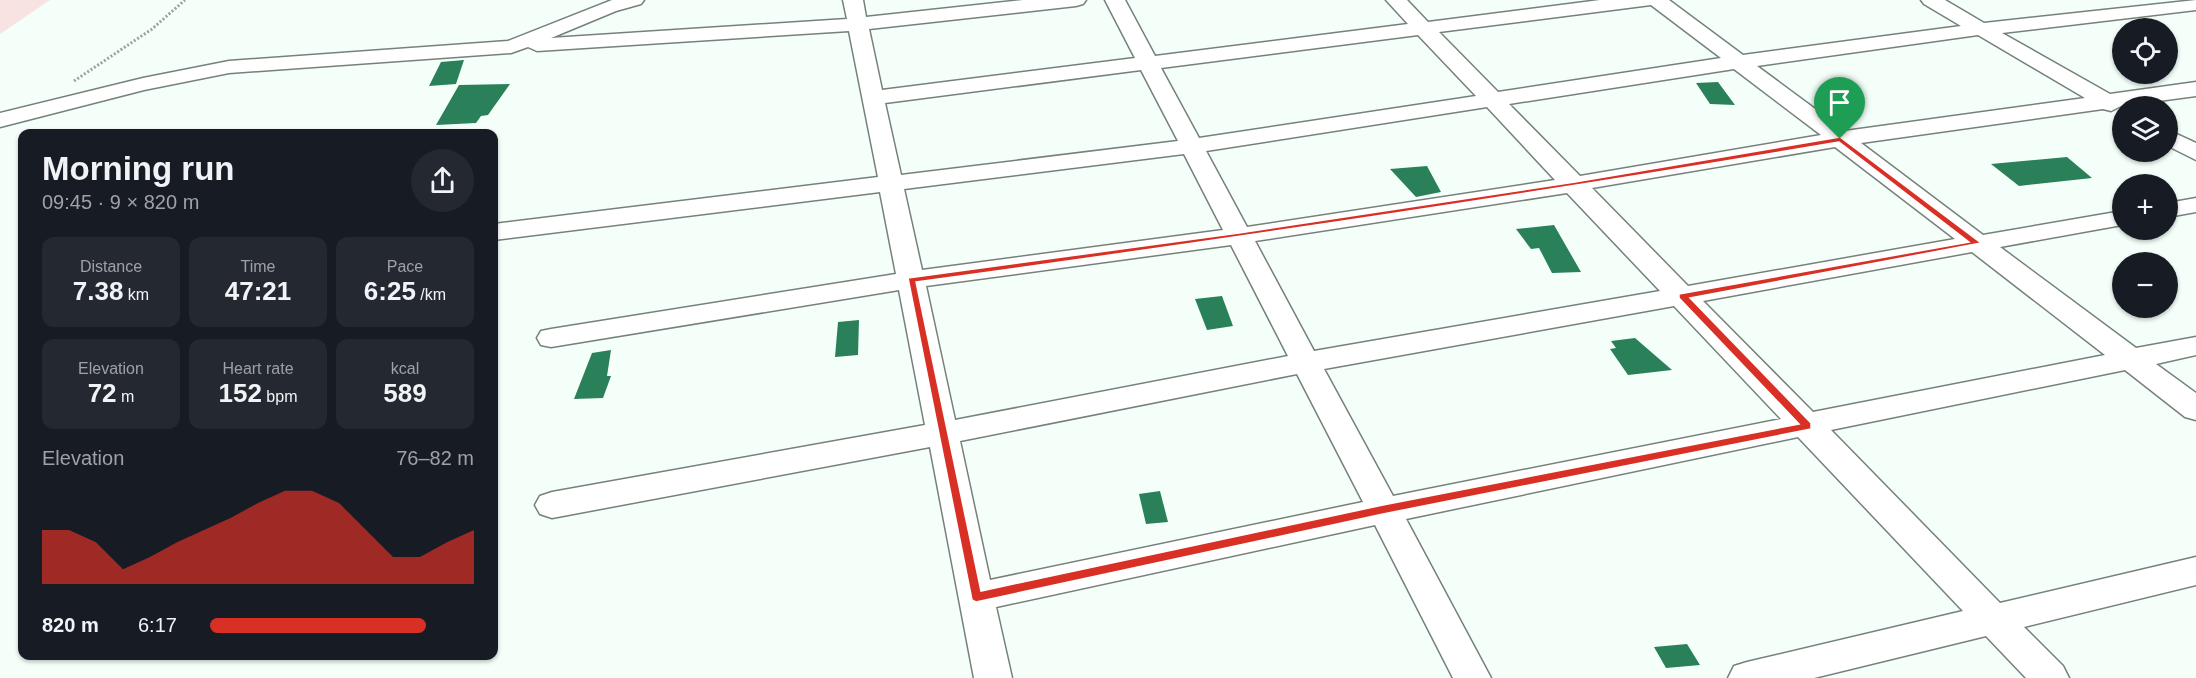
<!DOCTYPE html>
<html lang="en">
<head>
<meta charset="utf-8">
<style>
  :root { --surface:#171b24; --page:#242831; --text:#f1f3f6; --muted:#9ea1a6; --accent:#d93025 }
  body { margin:0; font-family:Arial,sans-serif; background:var(--page); color:var(--text); height:100vh; display:flex; flex-direction:column; font-size:22px; white-space:nowrap }
  * { box-sizing:border-box; margin:0 }
  p { font-size:20px; color:var(--muted) }
  .icon { flex:none; width:33px; height:33px; fill:none; stroke:currentColor; stroke-width:2; stroke-linecap:round; stroke-linejoin:round }
  .map { position:relative; flex:1; overflow:hidden }
  .sheet { position:absolute; left:18px; top:129px; width:480px; height:531px; display:flex; flex-direction:column; background:var(--surface); border-radius:12px; box-shadow:0 2px 4px #0004 }
  .sheet>* { flex:none }
  .tools { position:absolute; left:2112px; top:18px; display:grid; gap:12px }
  .tools a { display:grid; place-items:center; width:66px; height:66px; border-radius:50%; background:var(--surface); box-shadow:0 2px 4px #0004; font-size:30px }
  .pin { position:absolute; display:grid; place-items:center; width:51px; height:51px; color:#fff; margin:-62px -26px; border-radius:50% 50% 50% 0; rotate:-45deg; box-shadow:0 0 6px #0007 }
  .pin .icon { rotate:45deg }
  .round { display:grid; place-items:center; flex:none; width:63px; height:63px; border-radius:32px; background:var(--page) }
  .summary { display:flex; align-items:center; justify-content:space-between; height:102px; padding:0 24px }
  h1 { font-size:33px; font-weight:600; line-height:45px }
  .stats { display:grid; grid-template-columns:repeat(3,1fr); gap:9px; height:102px; padding:6px 24px }
  .stats div { display:grid; align-content:center; border-radius:12px; background:var(--page); text-align:center }
  .stats b { font-size:26px; font-weight:600 }
  .stats small { font-size:16px; font-weight:400 }
  .stats p { font-size:16px }
  .chart { height:168px; padding:12px 24px }
  .chart p { display:flex; justify-content:space-between }
  .chart svg { width:100%; height:108px; margin-top:6px; fill:var(--accent); opacity:.7 }
  ul { padding:0 24px; list-style:none; font-size:20px }
  li { display:grid; grid-template-columns:96px 72px 1fr; align-items:center; height:45px }
  li i { height:15px; border-radius:8px; background:var(--accent) }
  .map>svg:first-child { display:block }
  .green { fill:#f9e2e2 }
  .building { fill:#2a8059 }
  .lines { fill:none; stroke-linecap:round; stroke-linejoin:round }
  .street-casing { stroke:#77817b; stroke-width:3 }
  .path { stroke:#9ba39e; stroke-width:3; stroke-dasharray:2 2; stroke-linecap:butt }
  .street { fill:#fff; fill-rule:evenodd }
  .route { fill:#d93025; stroke:#fff; stroke-width:1.5; fill-rule:evenodd }
</style>
</head>
<body>
<div class="map">
<svg width="2196" height="678" viewBox="0 0 2196 678">
  <rect width="100%" height="100%" fill="#f3fff8"/>
  <path class="green" d="M0 0H50L0 34Z"/>
  <g class="building">
    <path d="M464 60 456 84 429 86 441 62Z"/>
    <path d="M1718 82 1735 105 1710 104 1696 83Z"/>
    <path d="M510 84 488 115 481 116 476 123 436 125 459 85Z"/>
    <path d="M2067 157 2092 178 2019 186 1991 164Z"/>
    <path d="M1427 166 1441 192 1416 197 1390 169Z"/>
    <path d="M1554 225 1581 272 1552 273 1539 248 1531 249 1516 229Z"/>
    <path d="M1222 296 1233 326 1207 330 1195 299Z"/>
    <path d="M859 320 858 355 835 357 838 322Z"/>
    <path d="M1635 338 1672 370 1628 375 1610 349 1616 348 1611 341Z"/>
    <path d="M611 350 607 376H611L603 398 574 399 592 353Z"/>
    <path d="M1160 491 1168 522 1146 524 1139 494Z"/>
    <path d="M1687 644 1700 665 1666 668 1654 647Z"/>
  </g>
  <g class="lines">
    <g class="street-casing">
      <g id="street">
        <path d="M612 0H644L641 4 616 11 551 38 847 19 843 0H863L866 17 1023 0H1086L1083 4 1076 6 869 29 882 90 1135 58 1105 0H1125L1155 56 1408 24 1386 0H1407L1428 22 1600 0H1669L1743 55 1961 26 1924 4 1921 0H1945L1984 23 2196 0V10L2002 33 2110 94 2196 82V96L2121 106 2111 111 2103 109 1861 143 1983 235 2122 211V225L2000 247 2136 348 2196 337V355L2156 364 2196 393V420L2185 417 2125 370 1831 430 2000 603 2196 557V585L2024 627 2063 666 2069 678H2026L1986 636 1814 678H1728L1734 666 1747 662 1963 611 1798 437 1406 519 1491 678H1453L1375 525 996 607 1012 678H974L930 447 552 518 540 514 535 505 540 496 552 492 925 425 899 290 551 347 541 345 537 338 541 331 551 329 896 274 880 192 494 240V224L878 177 849 31 537 51 528 47 511 53 229 73 144 90 0 127V113L143 78 229 61 508 41ZM1651 5 1721 58 1498 92 1439 32ZM1418 35 1476 96 1199 138 1161 68ZM1978 35 2085 98 1845 131 1757 66ZM1734 69 1821 135 1580 176 1509 104ZM1141 70 1178 141 901 175 885 103ZM1487 107 1555 180 1247 227 1206 151ZM1835 147 1955 239 1688 286 1592 188ZM1184 154 1223 230 922 270 904 189ZM1567 193 1660 291 1314 351 1255 241ZM1231 245 1288 356 955 420 926 286ZM1972 252 2105 355 1813 412 1703 301ZM1674 306 1781 419 1393 496 1324 369ZM1297 374 1363 502 990 580 960 441Z"/>
        <path d="M2168 130 2196 143V160L2168 146Z"/>
        <path d="M2196 198V212L2168 217V203Z"/>
      </g>
    </g>
    <path class="path" d="M74 81 152 29 185 0"/>
    <use href="#street" class="street"/>
  </g>
  <path class="route" d="M1840 137 1981 243 1690 298 1811 423V429L1383 514 976 602 972 600 908 278 1239 233 1575 182ZM1839 142 1969 242 1679 294V298L1799 424 1383 505 981 591 916 282C1224 240 1532 194 1839 142Z"/>
</svg>
<div class="tools">
<a><svg class="icon" aria-label="locate" viewBox="0 0 24 24"><circle cx="12" cy="12" r="6"/><path d="M12 2v4M12 18v4M2 12h4M18 12h4"/></svg></a>
<a><svg class="icon" aria-label="layers" viewBox="0 0 24 24"><path d="M12 4l9 5-9 5-9-5zM3 14l9 5 9-5"/></svg></a>
<a>+</a>
<a>−</a>
</div>
<div class="pin" style="left:1840px;top:139px;background:#1e9e55"><svg class="icon" aria-label="arrive" viewBox="0 0 24 24"><path d="M6 21V4h12l-3 4 3 4H6"/></svg></div>
<section class="sheet">
<div class="summary"><div><h1>Morning run</h1><p>09:45 · 9 × 820 m</p></div><a class="round"><svg class="icon" aria-label="share" viewBox="0 0 24 24"><path d="M12 15V3M7 8l5-5 5 5M5 13v7h14v-7"/></svg></a></div>
<div class="stats">
<div><p>Distance</p><b>7.38<small> km</small></b></div>
<div><p>Time</p><b>47:21</b></div>
<div><p>Pace</p><b>6:25<small> /km</small></b></div>
</div>
<div class="stats">
<div><p>Elevation</p><b>72<small> m</small></b></div>
<div><p>Heart rate</p><b>152<small> bpm</small></b></div>
<div><p>kcal</p><b>589</b></div>
</div>
<div class="chart"><p><span>Elevation</span>76–82 m</p>
<svg viewBox="0 0 160 44" preserveAspectRatio="none"><path d="M0 44V22L10 22L20 27L30 38L40 33L50 27L60 22L70 17L80 11L90 6L100 6L110 11L120 22L130 33L140 33L150 27L160 22V44z"/></svg>
</div>
<ul>
<li><b>820 m</b>6:17<i style="width:82%"></i></li>
</ul>
</section>
</div>
</body>
</html>
